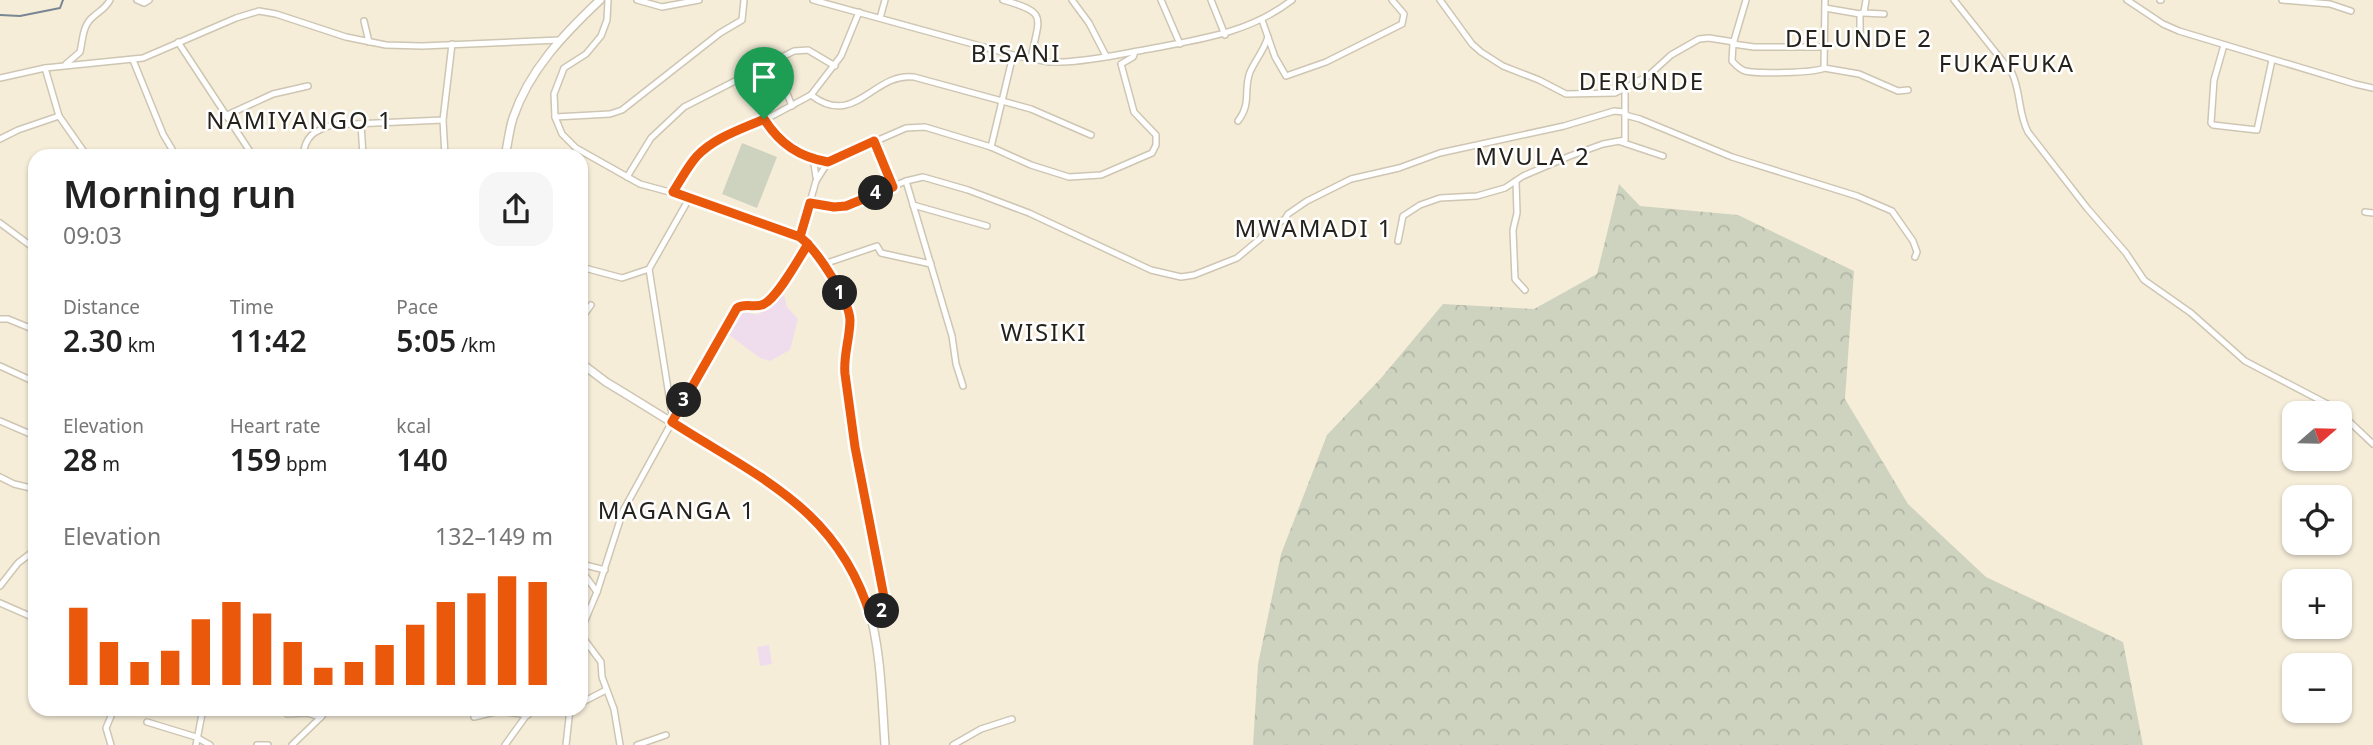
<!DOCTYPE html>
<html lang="en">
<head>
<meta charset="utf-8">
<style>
  :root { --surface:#fff; --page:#f6f6f6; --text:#222; --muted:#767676; --accent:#ea580c }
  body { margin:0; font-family:"Noto Sans",sans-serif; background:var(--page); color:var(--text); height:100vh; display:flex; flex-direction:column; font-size:26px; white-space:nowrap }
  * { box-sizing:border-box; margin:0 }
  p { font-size:23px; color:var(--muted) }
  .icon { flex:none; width:38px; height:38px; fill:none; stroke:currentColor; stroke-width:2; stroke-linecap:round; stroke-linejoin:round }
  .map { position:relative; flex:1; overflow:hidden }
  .panel { position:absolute; left:28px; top:149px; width:560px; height:567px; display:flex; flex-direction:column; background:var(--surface); border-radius:21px; box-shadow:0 2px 5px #0004 }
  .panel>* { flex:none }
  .needle { width:46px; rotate:70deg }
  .fabs { position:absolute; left:2282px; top:401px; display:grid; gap:14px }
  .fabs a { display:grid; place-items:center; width:70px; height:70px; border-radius:14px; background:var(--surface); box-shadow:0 2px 5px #0004; font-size:35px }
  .pin { position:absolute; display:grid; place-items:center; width:60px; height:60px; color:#fff; margin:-72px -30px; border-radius:50% 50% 50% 0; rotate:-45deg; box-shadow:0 0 7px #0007 }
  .pin .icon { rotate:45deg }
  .km { position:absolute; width:35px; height:35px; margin:-18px; border-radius:50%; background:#222; color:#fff; font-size:19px; line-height:35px; text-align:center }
  .round { display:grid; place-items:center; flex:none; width:74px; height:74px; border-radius:21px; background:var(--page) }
  .overview { display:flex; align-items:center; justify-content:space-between; height:119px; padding:0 35px }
  h1 { font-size:38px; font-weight:600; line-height:52px }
  .figures { display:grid; grid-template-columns:repeat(3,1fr); gap:10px; height:119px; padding:7px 35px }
  .figures div { display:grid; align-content:center }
  .figures b { font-size:30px; font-weight:600 }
  .figures small { font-size:19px; font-weight:400 }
  .figures p { font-size:19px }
  .chart { height:196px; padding:14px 35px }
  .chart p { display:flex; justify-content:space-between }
  .chart svg { width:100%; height:126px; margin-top:7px; stroke:var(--accent); stroke-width:6 }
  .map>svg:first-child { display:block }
  .education { fill:#efddee }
  .grass { fill:#ced3c0 }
  .forest { fill:url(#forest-crowns) }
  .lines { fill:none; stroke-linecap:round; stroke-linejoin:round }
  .stream { stroke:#788593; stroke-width:2 }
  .minor-casing { stroke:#cec6b3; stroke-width:8 }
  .major-casing { stroke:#cec6b3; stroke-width:10 }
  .minor { stroke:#fff; stroke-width:5 }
  .major { stroke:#fff; stroke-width:7 }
  .route-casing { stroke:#fff; stroke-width:14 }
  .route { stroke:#ea580c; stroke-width:9 }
  .labels { text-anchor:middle; stroke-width:5; stroke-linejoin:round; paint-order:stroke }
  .quarter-label { font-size:24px; letter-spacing:2px; fill:#25221b; stroke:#fff }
</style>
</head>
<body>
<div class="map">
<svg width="2373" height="745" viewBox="0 0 2373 745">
  <defs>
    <pattern id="forest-crowns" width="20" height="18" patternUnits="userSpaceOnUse" patternTransform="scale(1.75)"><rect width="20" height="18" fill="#ced3c0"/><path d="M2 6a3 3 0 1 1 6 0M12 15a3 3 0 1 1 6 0" fill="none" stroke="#b1b5a4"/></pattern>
  </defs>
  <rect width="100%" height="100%" fill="#f6edd9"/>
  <g class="education">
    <path d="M783 291 787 307 798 319 790 350 770 361 760 358 728 334 739 311 758 315Z"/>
    <path d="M769 645 772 664 760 666 757 647Z"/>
  </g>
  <path class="grass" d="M742 143 777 157 757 208 722 194Z"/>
  <path class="forest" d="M1619 184 1640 206 1738 215 1854 271 1845 399 1908 504 1986 577 2123 642 2143 745H1253L1258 664 1281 554 1327 435 1382 377 1443 304 1534 309 1597 274Z"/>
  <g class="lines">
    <path class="stream" d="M0 15 20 16 60 8 63 0"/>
    <g class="minor-casing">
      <g id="minor">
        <path d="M137 0 144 3 149 0"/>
        <path d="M608 0 607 20 601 36 586 54 564 68 554 94 555 117 562 134 576 148 640 184 699 200 805 241 826 269 848 311 850 321 844 363 845 374 855 447 885 602 882 611 871 618"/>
        <path d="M637 0 662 7 699 0"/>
        <path d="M813 0 1013 55 1049 62H1062C1091 61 1121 54 1149 49 1201 39 1249 33 1292 0"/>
        <path d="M1003 0C1049 13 1039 16 1031 59"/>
        <path d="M1072 0 1089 23 1106 56"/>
        <path d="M1161 0 1180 44"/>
        <path d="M1211 0 1225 35"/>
        <path d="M1440 0 1472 44 1481 52 1503 66 1539 80 1566 94 1615 93 1648 76 1671 55 1699 39 1709 38 1734 42"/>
        <path d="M1746 0 1733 44 1732 61C1736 65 1739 69 1745 71 1757 74 1815 73 1824 68L1825 0"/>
        <path d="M1866 0 1864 12 1860 14V38L1867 40"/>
        <path d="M1954 0 2012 73C2021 92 2018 113 2028 132L2087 208 2126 253 2144 280 2191 313 2245 361 2335 408 2373 444"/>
        <path d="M2127 0 2163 24 2179 31 2355 84 2373 88"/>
        <path d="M2160 0H2161"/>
        <path d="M2282 0 2330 4 2351 11"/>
        <path d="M1825 8 1860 14"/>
        <path d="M1863 13 1884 14"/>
        <path d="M880 18 885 0"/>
        <path d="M1262 20 1275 57 1286 76 1326 62 1402 24 1404 14 1392 0"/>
        <path d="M364 21 369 42"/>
        <path d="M178 42 253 156"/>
        <path d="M1733 44 1754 47H1825"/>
        <path d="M2224 45 2214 80 2211 123 2213 125 2257 130 2272 60"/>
        <path d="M777 58 780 76 792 106"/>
        <path d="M133 60 163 134 176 156"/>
        <path d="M66 64 80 52C83 40 82 25 94 16 101 10 106 8 110 0"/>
        <path d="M45 68 59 116 87 156"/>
        <path d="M1824 68 1859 74 1898 91 1908 90"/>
        <path d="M0 78 45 68 143 58 236 18 259 11 276 14 346 37 386 45 422 46 559 40"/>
        <path d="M811 95C855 129 873 72 914 77L1031 109 1091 135"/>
        <path d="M1625 115 1640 119 1732 157 1857 196 1892 211 1913 241 1917 252 1915 257"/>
        <path d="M225 116 273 94 308 86"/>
        <path d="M555 117 610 114 622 110 720 33 742 20 744 0"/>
        <path d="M764 119C780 145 799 156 828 162"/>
        <path d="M443 120 445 156"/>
        <path d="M1238 121C1252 103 1243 90 1250 72 1256 59 1263 52 1268 37"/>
        <path d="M361 124 363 156"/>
        <path d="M0 139 18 130 59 116"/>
        <path d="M874 141 893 187"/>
        <path d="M1621 142 1663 156"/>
        <path d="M991 147 1013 55"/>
        <path d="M303 156C305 136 314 131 332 125L443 120 452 44"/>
        <path d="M809 157 814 164 816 177"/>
        <path d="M627 177 651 138 684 107 794 51 808 50 835 66"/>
        <path d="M906 181 923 177 968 190 1029 213 1151 270 1181 277 1194 275 1237 258 1261 238 1264 231 1285 219 1288 214 1307 201 1351 179 1399 168 1440 153 1564 126 1614 111 1625 112"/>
        <path d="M1516 181 1517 213 1513 230 1515 279 1525 290"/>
        <path d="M673 192 693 162 705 149 730 134 774 115 811 95 841 56 859 12"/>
        <path d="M810 203 834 207 846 206 906 181 952 336 956 364 963 386"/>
        <path d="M913 205 987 226"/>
        <path d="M2365 212 2373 213"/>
        <path d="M0 223 35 249"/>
        <path d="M800 237 816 181 828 162 906 128 925 127 991 147 1031 165 1069 177 1101 175 1152 153 1156 145V135L1134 112 1121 64 1133 57 1135 52"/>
        <path d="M1398 241 1403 216 1420 205 1440 198 1477 196 1505 188 1523 176 1570 156 1603 144 1625 140V89"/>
        <path d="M824 264 877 246 881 253 931 264"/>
        <path d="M581 267 622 278 649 269 690 197"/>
        <path d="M649 269 673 421"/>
        <path d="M0 319H8L35 330"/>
        <path d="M581 319 591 305"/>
        <path d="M0 366 35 382"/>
        <path d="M0 421 35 436"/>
        <path d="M0 477 14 484 35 489"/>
        <path d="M581 564 605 570"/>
        <path d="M581 570 597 592"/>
        <path d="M0 586 18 563 35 550"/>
        <path d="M0 603 32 617"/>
        <path d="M581 630 597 592 623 511 716 342 739 306 761 305 769 300 808 244"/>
        <path d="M581 635 601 662 602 677 614 709 620 745"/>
        <path d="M581 703 606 690"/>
        <path d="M284 709 287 714 307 713 321 717"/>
        <path d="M474 717 499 711 528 715"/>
        <path d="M147 722 196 737 210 745"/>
        <path d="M111 745 106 728 114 709"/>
        <path d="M196 745 203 709"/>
        <path d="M257 745H268"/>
        <path d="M292 745 321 717 327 709"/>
        <path d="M505 745 531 709"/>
        <path d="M566 745 570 709"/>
        <path d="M637 745 666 735"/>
        <path d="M953 745 981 729 1012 719"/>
      </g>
    </g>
    <g class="major-casing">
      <g id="major">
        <path d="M505 156C508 144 509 130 513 118 529 70 564 34 600 0"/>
        <path d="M581 363 606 382C641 403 676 425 711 447 782 490 840 523 868 607 881 647 882 703 885 745"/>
      </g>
    </g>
    <use href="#minor" class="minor"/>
    <use href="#major" class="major"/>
  </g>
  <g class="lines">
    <g class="route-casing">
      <path id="route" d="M764 119C742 129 715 137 697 156 688 166 680 181 673 192L800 237C817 250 849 299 850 320 850 338 843 356 845 374L855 447 885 602 882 611 871 618C839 509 759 478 672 422L737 308C746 302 755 309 764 304 778 297 799 258 808 244L800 237 810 203 834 207 846 206 893 187 874 141 828 162C799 157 780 144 764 119"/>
    </g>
    <use href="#route" class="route"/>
  </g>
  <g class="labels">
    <g class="quarter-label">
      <text x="1859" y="47">DELUNDE 2</text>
      <text x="1016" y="62">BISANI</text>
      <text x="2007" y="72">FUKAFUKA</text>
      <text x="1642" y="90">DERUNDE</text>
      <text x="300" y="129">NAMIYANGO 1</text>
      <text x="1533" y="165">MVULA 2</text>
      <text x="1314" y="237">MWAMADI 1</text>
      <text x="1044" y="341">WISIKI</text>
      <text x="677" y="519">MAGANGA 1</text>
    </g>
  </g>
</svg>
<div class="fabs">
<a><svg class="needle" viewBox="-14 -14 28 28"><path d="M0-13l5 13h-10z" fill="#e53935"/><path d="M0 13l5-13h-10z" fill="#767676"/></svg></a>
<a><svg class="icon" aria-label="locate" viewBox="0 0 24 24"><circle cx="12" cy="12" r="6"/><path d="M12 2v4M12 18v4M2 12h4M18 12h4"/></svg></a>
<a>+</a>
<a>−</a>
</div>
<div class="pin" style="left:764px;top:119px;background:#1e9e55"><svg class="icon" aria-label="arrive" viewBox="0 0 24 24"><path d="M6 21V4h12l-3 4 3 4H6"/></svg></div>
<b class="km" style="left:840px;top:293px">1</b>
<b class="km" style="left:882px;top:611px">2</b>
<b class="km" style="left:684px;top:400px">3</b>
<b class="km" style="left:876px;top:193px">4</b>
<section class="panel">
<div class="overview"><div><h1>Morning run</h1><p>09:03</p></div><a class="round"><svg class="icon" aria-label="share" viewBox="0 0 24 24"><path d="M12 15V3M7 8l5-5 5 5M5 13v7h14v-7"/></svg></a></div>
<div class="figures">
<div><p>Distance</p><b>2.30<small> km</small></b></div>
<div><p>Time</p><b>11:42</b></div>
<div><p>Pace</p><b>5:05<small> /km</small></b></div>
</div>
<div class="figures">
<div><p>Elevation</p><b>28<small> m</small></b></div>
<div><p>Heart rate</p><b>159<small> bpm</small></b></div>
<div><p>kcal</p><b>140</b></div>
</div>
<div class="chart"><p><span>Elevation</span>132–149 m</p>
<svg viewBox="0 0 160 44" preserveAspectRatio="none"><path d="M5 44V17M15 44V29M25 44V36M35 44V32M45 44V21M55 44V15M65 44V19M75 44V29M85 44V38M95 44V36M105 44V30M115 44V23M125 44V15M135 44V12M145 44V6M155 44V8"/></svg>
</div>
</section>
</div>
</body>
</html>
